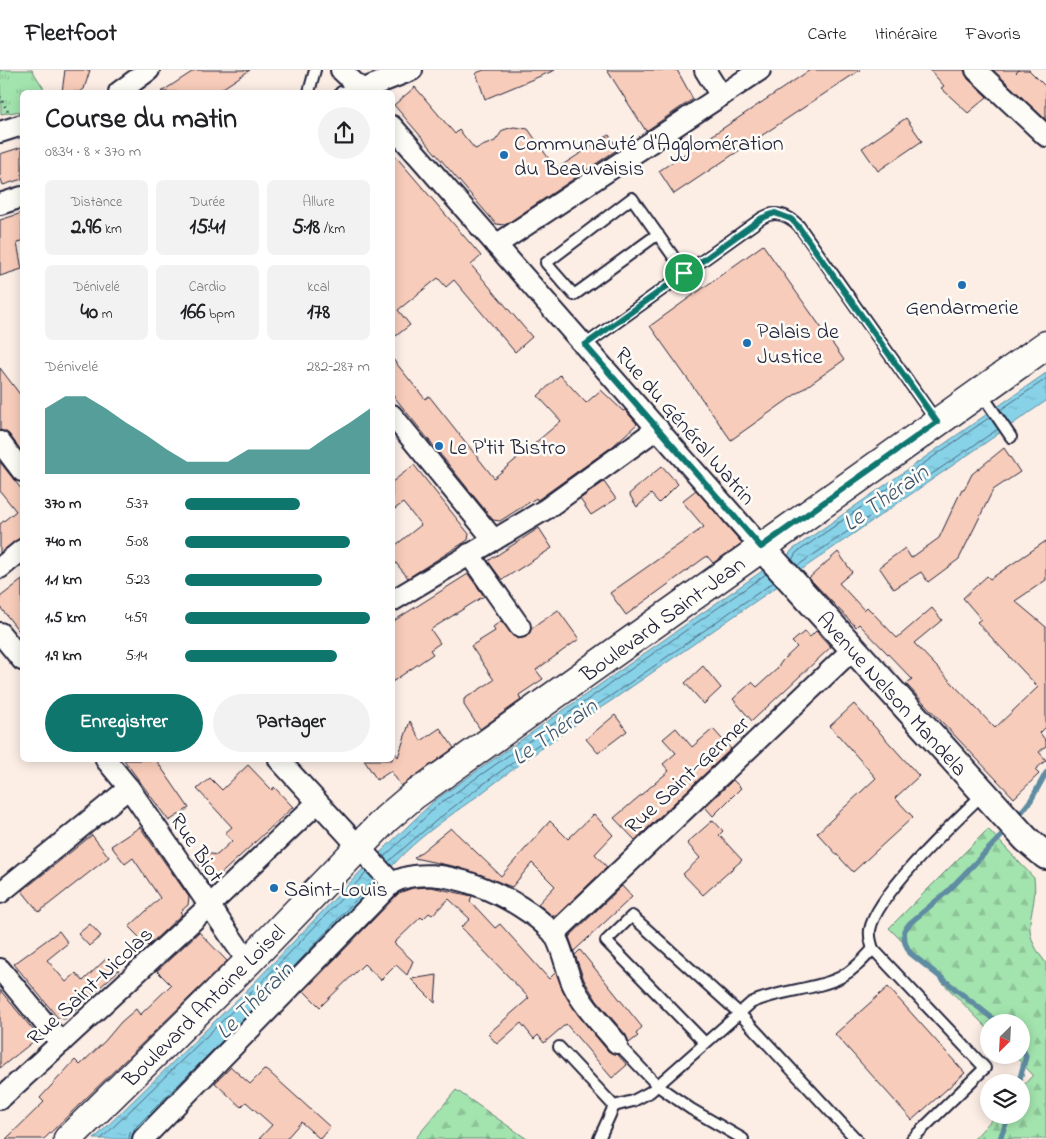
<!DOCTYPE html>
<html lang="fr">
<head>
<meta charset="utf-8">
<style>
  :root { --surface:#fff; --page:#f2f2f2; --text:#202124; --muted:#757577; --line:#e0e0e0; --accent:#0f766e }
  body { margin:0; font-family:"Indie Flower",sans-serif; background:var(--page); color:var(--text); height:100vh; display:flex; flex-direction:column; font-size:19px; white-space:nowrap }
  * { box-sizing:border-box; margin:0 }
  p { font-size:16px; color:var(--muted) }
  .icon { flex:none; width:28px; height:28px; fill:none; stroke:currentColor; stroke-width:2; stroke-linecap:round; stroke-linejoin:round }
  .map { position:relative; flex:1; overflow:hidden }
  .details { position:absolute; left:20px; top:20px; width:375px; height:672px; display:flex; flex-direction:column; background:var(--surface); border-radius:8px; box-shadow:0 2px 12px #0003 }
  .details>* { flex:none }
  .needle { width:32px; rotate:204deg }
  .fabs { position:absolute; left:980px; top:944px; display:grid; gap:10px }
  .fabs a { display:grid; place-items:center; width:50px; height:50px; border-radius:50%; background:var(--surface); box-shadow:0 2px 12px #0003; font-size:25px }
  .pin { position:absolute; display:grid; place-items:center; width:42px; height:42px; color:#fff; margin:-21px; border:2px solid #fff; border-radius:50%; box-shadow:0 1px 5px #0007 }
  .round { display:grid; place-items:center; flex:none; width:52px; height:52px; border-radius:26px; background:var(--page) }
  .headline { display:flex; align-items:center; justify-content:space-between; height:85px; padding:0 25px }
  h1 { font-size:28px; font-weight:800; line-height:38px }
  .figures { display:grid; grid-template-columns:repeat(3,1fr); gap:8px; height:85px; padding:5px 25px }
  .figures div { display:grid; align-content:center; border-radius:8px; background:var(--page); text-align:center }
  .figures b { font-size:21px; font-weight:800 }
  .figures small { font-size:14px; font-weight:400 }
  .figures p { font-size:14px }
  .chart { height:140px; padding:10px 25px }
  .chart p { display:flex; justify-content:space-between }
  .chart svg { width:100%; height:90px; margin-top:5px; fill:var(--accent); opacity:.7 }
  .primary-button { display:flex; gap:10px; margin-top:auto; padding:10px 25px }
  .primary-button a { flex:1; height:58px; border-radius:30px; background:var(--accent); color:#fff; font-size:20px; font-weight:800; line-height:58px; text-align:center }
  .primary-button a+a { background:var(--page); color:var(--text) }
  ul { padding:0 25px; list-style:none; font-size:16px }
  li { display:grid; grid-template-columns:80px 60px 1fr; align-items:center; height:38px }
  li i { height:12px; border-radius:6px; background:var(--accent) }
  header { display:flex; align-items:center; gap:30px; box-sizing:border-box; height:70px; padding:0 25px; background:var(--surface); border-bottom:1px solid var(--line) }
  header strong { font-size:24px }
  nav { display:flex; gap:28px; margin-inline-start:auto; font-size:18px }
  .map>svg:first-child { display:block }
  .grass { fill:url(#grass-tufts); stroke:#628374 }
  .forest { fill:url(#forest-firs); stroke:#628374 }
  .water { fill:url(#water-ripples); stroke:#5f8ca2 }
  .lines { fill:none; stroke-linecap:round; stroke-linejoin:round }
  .shore { stroke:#4a6880; stroke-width:1 }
  .stream { stroke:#5f8ca2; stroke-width:5.5 }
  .building { fill:#f8ccba; stroke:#22223b }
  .service-casing { stroke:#22223b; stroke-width:14 }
  .minor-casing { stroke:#22223b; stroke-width:24 }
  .tertiary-casing { stroke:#22223b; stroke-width:30 }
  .secondary-casing { stroke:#22223b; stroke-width:31 }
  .path { stroke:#22223b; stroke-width:3; stroke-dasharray:1 4; stroke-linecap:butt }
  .service { stroke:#fdfcf7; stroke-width:10 }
  .minor { stroke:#fdfcf7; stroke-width:20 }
  .tertiary { stroke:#fdfcf7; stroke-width:26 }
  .secondary { stroke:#fdfcf7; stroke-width:28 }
  .route-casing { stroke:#fff; stroke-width:10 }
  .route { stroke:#0f766e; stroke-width:6 }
  .poi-dot { fill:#1f6fb2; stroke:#fdfcf7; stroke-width:2 }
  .labels { text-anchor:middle; stroke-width:5; stroke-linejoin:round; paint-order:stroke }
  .poi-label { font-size:22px; fill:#22223b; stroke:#fdfcf7; text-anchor:start }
  .street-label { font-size:22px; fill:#22223b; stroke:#fdfcf7 }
  .water-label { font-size:24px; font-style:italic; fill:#40576f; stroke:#fdfcf7 }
</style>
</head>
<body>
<header>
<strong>Fleetfoot</strong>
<nav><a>Carte</a><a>Itinéraire</a><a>Favoris</a></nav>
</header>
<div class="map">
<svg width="1046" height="1069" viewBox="0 0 1046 1069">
  <defs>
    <pattern id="grass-tufts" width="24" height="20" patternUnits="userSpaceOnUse" patternTransform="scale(1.25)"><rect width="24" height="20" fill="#a3e4ae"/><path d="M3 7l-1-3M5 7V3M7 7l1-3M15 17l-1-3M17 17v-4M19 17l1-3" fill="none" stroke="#8cc397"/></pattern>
    <pattern id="forest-firs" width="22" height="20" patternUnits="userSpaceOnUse" patternTransform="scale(1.25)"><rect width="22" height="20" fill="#a3e4ae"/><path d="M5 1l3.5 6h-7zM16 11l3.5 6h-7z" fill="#8cc397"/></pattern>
    <pattern id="water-ripples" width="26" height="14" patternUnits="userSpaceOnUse" patternTransform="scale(1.25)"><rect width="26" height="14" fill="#87d2e7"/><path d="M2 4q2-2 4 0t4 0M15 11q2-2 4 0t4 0" fill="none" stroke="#74b4c7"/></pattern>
  </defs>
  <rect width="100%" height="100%" fill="#fceee5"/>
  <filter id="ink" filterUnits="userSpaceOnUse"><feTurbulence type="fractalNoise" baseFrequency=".02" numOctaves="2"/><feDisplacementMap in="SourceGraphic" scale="10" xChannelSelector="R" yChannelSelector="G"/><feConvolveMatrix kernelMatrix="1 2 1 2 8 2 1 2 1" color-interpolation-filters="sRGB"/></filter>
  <g filter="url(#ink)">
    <path class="grass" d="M0 0H32L46 22H22V41L1 44Z"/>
    <g class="forest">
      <path d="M988 759 1034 808C1039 846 1015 854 1046 893V1069H974L996 1045H1021V1018L1033 1005 1014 985H1021V952H989V960L889 858Z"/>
      <path d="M456 1020 527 1069H415Z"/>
    </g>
    <path class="water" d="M1046 303V331L611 631C567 659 525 690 483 722 446 749 403 776 378 815L132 1069H94L251 916 364 798 434 731 765 499 787 487 792 480Z"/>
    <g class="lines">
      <g class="shore">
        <path d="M1000 340 1046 309"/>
        <path d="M792 490 796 483 990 347"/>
        <path d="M797 496 998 359"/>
        <path d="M384 787 438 735 766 504"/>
        <path d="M388 792C456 730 533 677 609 627 665 590 718 549 774 512"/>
        <path d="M291 900 374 810"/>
        <path d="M101 1069 255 919 367 802"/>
        <path d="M129 1069 130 1063 249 944"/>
      </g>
      <g class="stream">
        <path d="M1016 749 1031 730 1046 703"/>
        <path d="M997 952 910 883 905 873 904 861 910 853 949 820 1009 758"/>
        <path d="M1019 1012 1026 986 1021 976"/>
        <path d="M1000 1069 1009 1045"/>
      </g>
    </g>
    <g class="building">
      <path d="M65 0H90L84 19 80 22H62Z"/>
      <path d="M195 0H250L217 22H161Z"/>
      <path d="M484 0H555L485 29 476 3Z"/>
      <path d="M607 0H677L693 29 646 61Z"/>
      <path d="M810 0H860L674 124 659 101Z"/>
      <path d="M930 0H964L968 9 987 27 968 43 941 18 944 16Z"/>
      <path d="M993 0H1019L1016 3 1019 0H1029L1046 17V50Z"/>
      <path d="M415 17 455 64 459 60 475 79 495 71 503 60 514 57 528 59 556 99 609 65 618 79 505 155 496 154 394 35Z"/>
      <path d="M906 48 922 71 878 101 862 78Z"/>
      <path d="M22 77V109L3 115 0 106V84Z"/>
      <path d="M392 82 481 186 471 195 532 267 515 282 454 210 446 217 438 208 398 240 410 255 392 269Z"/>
      <path d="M22 143V171L17 173 22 199 0 206V150Z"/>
      <path d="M763 175 844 290 731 370 650 256Z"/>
      <path d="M392 288 425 329 429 326 494 408 561 351 538 326 560 305 586 333 601 320 623 341 625 340 637 354 613 376 539 429 537 430 536 428 500 451 493 450 392 324Z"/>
      <path d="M0 298 22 327V382L9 364 0 360Z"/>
      <path d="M1004 378 1020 402 993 420 959 489 928 512 921 502 894 519 879 497 905 478 911 488 939 468 962 419 964 420 972 404Z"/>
      <path d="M0 392 22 420V466L0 483V454L16 441 0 421Z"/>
      <path d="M414 395 469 464 468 470 408 508 392 488V478L421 455 403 433 392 441V412Z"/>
      <path d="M662 396 678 414 659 433 651 424 637 437 629 424Z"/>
      <path d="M604 412 616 429 591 445 580 429Z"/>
      <path d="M696 420 742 473 713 493 707 486 626 545 610 523 704 457 682 431Z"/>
      <path d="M539 458 552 478 502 510 488 491Z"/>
      <path d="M1046 471V510L1015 531 1046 557V657L1040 663 1046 671V676L1039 682 1046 690 1035 700 1039 704 1014 728 906 614 912 609 859 554 856 557 809 508 838 482 852 502 839 513 864 540 867 537 897 568 932 538 942 550 914 573 995 658 1038 617 977 552 981 549 963 528 987 506 990 509Z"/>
      <path d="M468 504 484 526 433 558 431 560 440 573 430 580 433 584 392 612V552Z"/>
      <path d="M22 510V565L0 537V527Z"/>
      <path d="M558 540 579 569 536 600 543 609 519 625 521 630 480 659 464 635V629L494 610 471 576 495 561 493 557 501 551 517 569 526 567 531 559Z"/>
      <path d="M816 561 831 577 752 651 733 629 752 612 757 617 776 600 782 591 797 577 792 572 804 562 810 567Z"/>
      <path d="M703 596 721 618 704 634 685 613Z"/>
      <path d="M854 634 919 706 895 728 913 747 853 802 817 763 876 708 830 656Z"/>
      <path d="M615 645 627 661 598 683 586 669Z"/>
      <path d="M410 651 421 671 440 658 454 678 401 716 391 701 377 710 364 690H392L393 680 398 687Z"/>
      <path d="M676 658 692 677 713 659 731 679 635 770 614 748 669 701 663 694 676 683 663 669Z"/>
      <path d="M124 690H156L189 738 169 751Z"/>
      <path d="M248 695 272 720 274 717 293 737 212 812 195 789 205 783 217 785 232 771 225 763 232 757 197 719 210 708 222 720Z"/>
      <path d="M733 710 741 718 713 746 705 737Z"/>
      <path d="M594 744 613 765 595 784 607 797 556 846H552L538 834 555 816 532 793 512 817 457 797 414 788 451 758 501 806 550 751 568 769Z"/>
      <path d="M713 750 723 761 719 765 742 790 703 825 683 804 700 788 687 773Z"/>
      <path d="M140 757 189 827 188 835 180 842 182 844 148 876 129 857 160 828 133 788 125 794 111 776Z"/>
      <path d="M92 765 109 787 39 842 22 821Z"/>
      <path d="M622 816 632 827 574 881 569 867Z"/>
      <path d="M431 817 472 826 470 831 495 858 500 854 549 909 556 902 563 921 578 945 608 981 618 985 627 995 612 1008 566 954 544 973 538 965 534 969 521 953 497 974 488 964 529 928 461 857 470 849 449 829 432 845 429 843 423 849 421 847 394 873 413 891 407 905 396 895 381 910 364 894 320 937 304 921 399 823 413 818Z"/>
      <path d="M90 854 101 866 89 876 78 864Z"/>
      <path d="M59 861 68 873 47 890 66 912 76 903 83 911 108 887 119 900 65 949 58 948 14 894Z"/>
      <path d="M199 862 227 891 44 1069H6L44 1032 40 1028 75 990 80 995 105 971 121 952 136 939 140 945 171 915 157 901Z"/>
      <path d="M580 880 642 957 636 964 638 966 629 973 626 965 597 931 584 910 575 885Z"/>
      <path d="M437 905 435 933 411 909Z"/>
      <path d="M888 917 965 1003 912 1050 835 964Z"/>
      <path d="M0 920 39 967 0 998Z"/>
      <path d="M231 997 250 1014 264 1000 268 1001 330 1057 320 1069 301 1052 286 1069H259L272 1055 246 1032 241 1037 215 1013Z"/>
    </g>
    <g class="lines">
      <g class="service-casing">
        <g id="service">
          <path d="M309 22 315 0"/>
          <path d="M341 22 358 21"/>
          <path d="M658 164 574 225 546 193 632 128 685 203"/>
          <path d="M585 275 762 148C775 140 788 145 799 156L937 352"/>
          <path d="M981 323 1011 367"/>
          <path d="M617 973 658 1016 691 1039 743 1069"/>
          <path d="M705 973 606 871 632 846 739 943 856 1069"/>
          <path d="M559 977 614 1036 633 1031 650 1022 751 933C778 920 816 920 841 907 854 900 863 890 873 879"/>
          <path d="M599 1069 614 1036"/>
          <path d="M912 1069 985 998 873 879C871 873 869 867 870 860 876 825 955 751 983 724"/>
        </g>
      </g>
      <g class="minor-casing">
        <g id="minor">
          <path d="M341 0 364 22"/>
          <path d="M705 0 721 26"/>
          <path d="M976 0 1046 66"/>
          <path d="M119 22 149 0"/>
          <path d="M356 22 412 0"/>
          <path d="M392 56 761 477"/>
          <path d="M0 62 22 55"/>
          <path d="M0 134 22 127"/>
          <path d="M496 175 760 0"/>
          <path d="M392 345 494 470"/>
          <path d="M0 372 22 401"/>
          <path d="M469 484 520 557"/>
          <path d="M0 498 22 480"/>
          <path d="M392 531 546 439 658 358"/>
          <path d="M0 563 22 590"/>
          <path d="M106 690 129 718 248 892"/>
          <path d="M279 690 392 813"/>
          <path d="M0 823 129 718"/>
          <path d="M554 864 853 579"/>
          <path d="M0 899 61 973"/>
          <path d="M0 1029 209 836 317 733"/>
          <path d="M143 1069 392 813C436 788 521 828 552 862 562 873 566 901 573 915 583 936 602 955 617 973"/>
        </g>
      </g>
      <g class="tertiary-casing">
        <path id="tertiary" d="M761 477 1004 745 1026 769 1046 786"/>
      </g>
      <g class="secondary-casing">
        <path id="secondary" d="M68 1069 248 892 386 749 413 726 1046 275"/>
      </g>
      <path class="path" d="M0 27 8 42"/>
      <use href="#service" class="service"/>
      <use href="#minor" class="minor"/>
      <use href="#tertiary" class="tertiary"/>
      <use href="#secondary" class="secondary"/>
    </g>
  </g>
  <g class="lines" filter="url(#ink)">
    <g class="route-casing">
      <path id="route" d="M775 143 791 149 798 156 937 352 761 477 585 275 762 148Z"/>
    </g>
    <use href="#route" class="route"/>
  </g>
  <g class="poi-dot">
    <circle cx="504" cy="85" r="5"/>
    <circle cx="962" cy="215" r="5"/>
    <circle cx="747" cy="273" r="5"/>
    <circle cx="439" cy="376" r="5"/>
    <circle cx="274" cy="818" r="5"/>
  </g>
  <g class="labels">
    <g class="poi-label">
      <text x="514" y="80">Communauté d'Agglomération<tspan x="514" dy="25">du Beauvaisis</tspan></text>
      <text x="962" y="244" text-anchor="middle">Gendarmerie</text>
      <text x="757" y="268">Palais de<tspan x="757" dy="25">Justice</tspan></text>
      <text x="449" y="384">Le P'tit Bistro</text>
      <text x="284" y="826">Saint-Louis</text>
    </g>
    <g class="street-label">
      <text transform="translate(686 355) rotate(49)" y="8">Rue du Général Watrin</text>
      <text transform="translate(662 548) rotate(-36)" y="8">Boulevard Saint-Jean</text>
      <text transform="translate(893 623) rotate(48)" y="8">Avenue Nelson Mandela</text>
      <text transform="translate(686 704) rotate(-43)" y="8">Rue Saint-Germer</text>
      <text transform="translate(198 777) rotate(56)" y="8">Rue Biot</text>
      <text transform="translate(89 915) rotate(-43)" y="8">Rue Saint-Nicolas</text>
      <text transform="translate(203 935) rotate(-45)" y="8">Boulevard Antoine Loisel</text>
    </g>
    <g class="water-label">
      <text transform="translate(885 427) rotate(-35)" y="8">Le Thérain</text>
      <text transform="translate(554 661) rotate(-35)" y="8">Le Thérain</text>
      <text transform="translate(254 930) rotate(-45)" y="8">Le Thérain</text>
    </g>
  </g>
</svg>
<div class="fabs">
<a><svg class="needle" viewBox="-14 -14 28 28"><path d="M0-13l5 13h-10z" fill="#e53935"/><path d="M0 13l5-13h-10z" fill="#757577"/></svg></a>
<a><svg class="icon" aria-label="layers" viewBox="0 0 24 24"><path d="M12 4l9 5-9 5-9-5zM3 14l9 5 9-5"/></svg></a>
</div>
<div class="pin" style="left:684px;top:203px;background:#1e9e55"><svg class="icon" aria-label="arrive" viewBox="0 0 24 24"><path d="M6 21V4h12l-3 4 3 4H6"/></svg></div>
<section class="details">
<div class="headline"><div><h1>Course du matin</h1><p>08:34 · 8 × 370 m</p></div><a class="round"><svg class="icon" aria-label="share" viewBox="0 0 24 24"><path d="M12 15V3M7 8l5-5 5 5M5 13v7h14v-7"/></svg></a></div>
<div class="figures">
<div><p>Distance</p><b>2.96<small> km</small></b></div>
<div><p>Durée</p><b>15:41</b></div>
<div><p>Allure</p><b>5:18<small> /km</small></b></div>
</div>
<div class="figures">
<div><p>Dénivelé</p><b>40<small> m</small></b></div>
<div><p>Cardio</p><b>166<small> bpm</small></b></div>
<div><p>kcal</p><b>178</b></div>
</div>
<div class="chart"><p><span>Dénivelé</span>282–287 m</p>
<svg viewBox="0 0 160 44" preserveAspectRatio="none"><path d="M0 44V12L10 6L20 6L30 12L40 19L50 25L60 32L70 38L80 38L90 38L100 32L110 32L120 32L130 32L140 25L150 19L160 12V44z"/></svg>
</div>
<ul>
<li><b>370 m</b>5:37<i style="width:62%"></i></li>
<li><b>740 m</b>5:08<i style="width:89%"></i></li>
<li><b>1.1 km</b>5:23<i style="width:74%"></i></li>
<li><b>1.5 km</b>4:59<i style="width:100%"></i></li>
<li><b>1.9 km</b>5:14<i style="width:82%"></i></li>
</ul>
<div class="primary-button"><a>Enregistrer</a><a>Partager</a></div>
</section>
</div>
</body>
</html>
